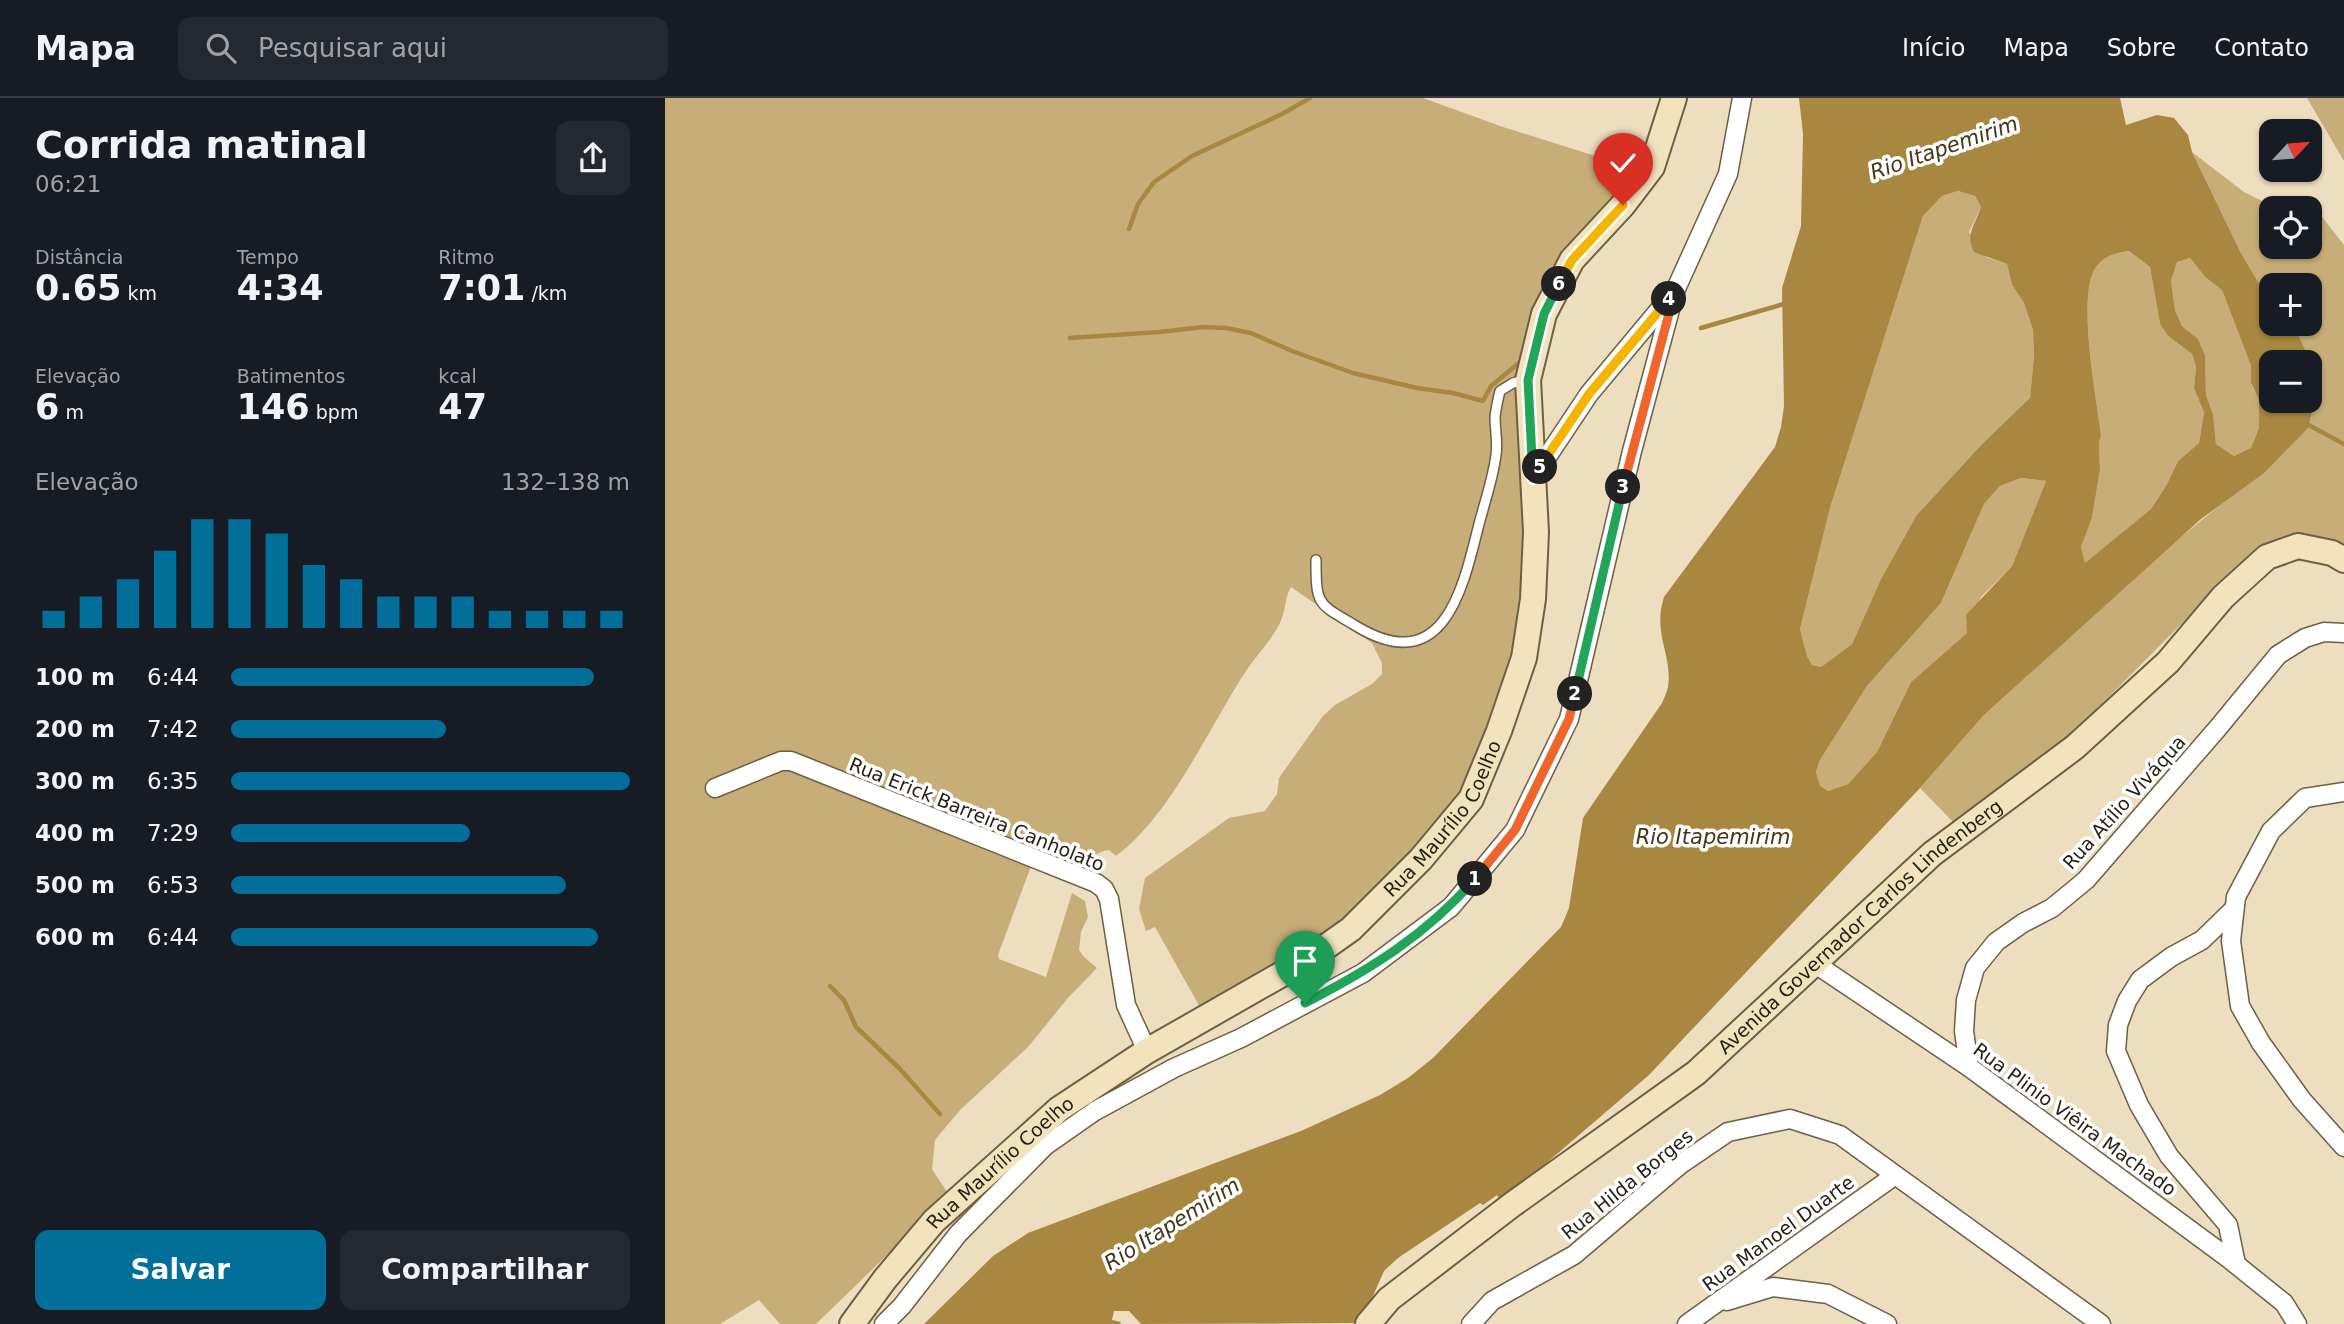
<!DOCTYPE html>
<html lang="pt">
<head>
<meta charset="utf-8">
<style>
  :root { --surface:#171b24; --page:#242831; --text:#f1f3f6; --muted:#9ea1a6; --line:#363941; --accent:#026e9a }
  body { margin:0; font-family:"DejaVu Sans",sans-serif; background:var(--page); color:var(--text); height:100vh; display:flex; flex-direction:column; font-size:26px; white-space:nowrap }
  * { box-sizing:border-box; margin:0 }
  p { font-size:23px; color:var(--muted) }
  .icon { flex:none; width:38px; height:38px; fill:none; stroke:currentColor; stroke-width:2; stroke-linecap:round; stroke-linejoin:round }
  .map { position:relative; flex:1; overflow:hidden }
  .sheet { display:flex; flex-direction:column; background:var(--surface); width:665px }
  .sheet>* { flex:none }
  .needle { width:46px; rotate:64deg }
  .tools { position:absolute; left:1594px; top:21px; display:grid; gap:14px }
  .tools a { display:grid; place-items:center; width:63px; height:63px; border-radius:14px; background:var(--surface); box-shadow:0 2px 5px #0004; font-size:35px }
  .pin { position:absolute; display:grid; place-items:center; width:60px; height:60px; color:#fff; margin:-72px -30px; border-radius:50% 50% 50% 0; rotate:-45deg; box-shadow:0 0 7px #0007 }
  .pin .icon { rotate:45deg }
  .km { position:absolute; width:35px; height:35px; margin:-18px; border-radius:50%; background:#222; color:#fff; font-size:19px; line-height:35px; text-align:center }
  .round { display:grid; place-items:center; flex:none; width:74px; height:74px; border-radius:14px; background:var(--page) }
  .summary { display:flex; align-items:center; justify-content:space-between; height:119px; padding:0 35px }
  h1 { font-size:38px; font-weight:700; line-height:52px }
  .stats { display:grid; grid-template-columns:repeat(3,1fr); gap:10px; height:119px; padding:7px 35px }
  .stats div { display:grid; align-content:center }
  .stats b { font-size:35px; font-weight:700 }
  .stats small { font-size:19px; font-weight:400 }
  .stats p { font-size:19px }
  .chart { height:196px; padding:14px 35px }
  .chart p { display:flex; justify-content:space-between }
  .chart svg { width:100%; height:126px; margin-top:7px; stroke:var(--accent); stroke-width:6 }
  .button { display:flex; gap:14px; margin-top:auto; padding:14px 35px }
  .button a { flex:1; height:80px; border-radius:14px; background:var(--accent); color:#fff; font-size:28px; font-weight:700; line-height:80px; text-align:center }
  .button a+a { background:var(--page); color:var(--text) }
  ul { padding:0 35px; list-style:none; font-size:23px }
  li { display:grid; grid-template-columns:112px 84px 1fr; align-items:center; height:52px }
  li i { height:18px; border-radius:9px; background:var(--accent) }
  header { display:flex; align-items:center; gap:42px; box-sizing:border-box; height:98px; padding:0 35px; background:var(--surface); border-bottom:2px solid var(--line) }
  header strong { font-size:33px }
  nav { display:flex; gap:38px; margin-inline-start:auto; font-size:24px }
  .search { width:490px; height:63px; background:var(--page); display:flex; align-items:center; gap:18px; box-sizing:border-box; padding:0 24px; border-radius:14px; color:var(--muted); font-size:26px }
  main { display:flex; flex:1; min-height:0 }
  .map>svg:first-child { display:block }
  .green { fill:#c7ae78 }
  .water { fill:#a88841; fill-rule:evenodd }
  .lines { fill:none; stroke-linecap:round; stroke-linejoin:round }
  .stream { stroke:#a88841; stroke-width:4.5 }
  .lane-casing { stroke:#6c5f43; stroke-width:12 }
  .street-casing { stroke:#6c5f43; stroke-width:21 }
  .secondary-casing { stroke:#6c5f43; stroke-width:28 }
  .lane { stroke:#fff; stroke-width:9 }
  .street { stroke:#fff; stroke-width:18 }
  .secondary { stroke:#f2e3bd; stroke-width:24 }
  .split-1-casing { stroke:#fff; stroke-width:14 }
  .split-2-casing { stroke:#fff; stroke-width:14 }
  .split-3-casing { stroke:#fff; stroke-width:14 }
  .split-4-casing { stroke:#fff; stroke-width:14 }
  .split-5-casing { stroke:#fff; stroke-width:14 }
  .split-6-casing { stroke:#fff; stroke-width:14 }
  .split-7-casing { stroke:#fff; stroke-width:14 }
  .split-1 { stroke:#22a559; stroke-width:9 }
  .split-2 { stroke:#f0652b; stroke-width:9 }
  .split-3 { stroke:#22a559; stroke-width:9 }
  .split-4 { stroke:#f0652b; stroke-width:9 }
  .split-5 { stroke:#f5b400; stroke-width:9 }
  .split-6 { stroke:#22a559; stroke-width:9 }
  .split-7 { stroke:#f5b400; stroke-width:9 }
  .labels { text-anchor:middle; stroke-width:7; stroke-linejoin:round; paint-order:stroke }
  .street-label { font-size:19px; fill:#241f13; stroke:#fff }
  .water-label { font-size:21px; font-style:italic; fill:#443616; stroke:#fff }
</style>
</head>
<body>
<header>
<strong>Mapa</strong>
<div class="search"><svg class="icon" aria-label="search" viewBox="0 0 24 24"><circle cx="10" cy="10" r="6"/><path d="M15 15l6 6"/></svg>Pesquisar aqui</div>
<nav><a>Início</a><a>Mapa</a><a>Sobre</a><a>Contato</a></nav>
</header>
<main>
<section class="sheet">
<div class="summary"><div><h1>Corrida matinal</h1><p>06:21</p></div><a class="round"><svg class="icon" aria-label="share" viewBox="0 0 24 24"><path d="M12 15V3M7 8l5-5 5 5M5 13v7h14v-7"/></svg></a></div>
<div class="stats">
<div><p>Distância</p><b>0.65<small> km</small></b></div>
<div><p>Tempo</p><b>4:34</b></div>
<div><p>Ritmo</p><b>7:01<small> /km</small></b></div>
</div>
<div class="stats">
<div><p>Elevação</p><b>6<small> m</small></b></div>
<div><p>Batimentos</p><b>146<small> bpm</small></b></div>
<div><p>kcal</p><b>47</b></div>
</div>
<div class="chart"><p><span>Elevação</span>132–138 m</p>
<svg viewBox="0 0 160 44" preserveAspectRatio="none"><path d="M5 44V38M15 44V33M25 44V27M35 44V17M45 44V6M55 44V6M65 44V11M75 44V22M85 44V27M95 44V33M105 44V33M115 44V33M125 44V38M135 44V38M145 44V38M155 44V38"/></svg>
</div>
<ul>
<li><b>100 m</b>6:44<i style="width:91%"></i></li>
<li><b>200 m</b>7:42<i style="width:54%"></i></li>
<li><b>300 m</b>6:35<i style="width:100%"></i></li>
<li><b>400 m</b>7:29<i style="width:60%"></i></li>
<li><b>500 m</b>6:53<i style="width:84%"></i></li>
<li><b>600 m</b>6:44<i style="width:92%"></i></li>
</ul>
<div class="button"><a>Salvar</a><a>Compartilhar</a></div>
</section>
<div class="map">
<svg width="1679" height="1226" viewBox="0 0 1679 1226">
  <rect width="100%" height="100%" fill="#eddebf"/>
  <g class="green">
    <path d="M0 0H758L838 29 975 72 885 179 853 287 854 367 862 475 846 574 793 704 714 791 661 837 536 911 490 829 481 833 474 811 480 780 564 720 600 713 612 696 614 680 658 618 670 607 707 586 717 576V565L707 545 626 489C620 499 621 509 617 520 610 539 592 556 581 573 543 631 506 717 451 758L444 752C429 754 429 761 419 764 405 769 388 754 377 748L372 752 333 857 334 861 381 879 407 795 420 803 423 819 416 834 414 852 419 859 432 870 402 901 363 949 295 1012 270 1042 267 1071 284 1097 151 1226H115L94 1202 55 1226H0Z"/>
    <path d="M1642 0H1679V63Z"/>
    <path d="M1527 54 1579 94 1611 110H1606V149H1645V118L1658 120 1679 147V455L1595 451 1585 457 1381 662 1295 731 1255 690 1319 617 1504 449 1566 398 1643 330 1654 288 1648 268 1628 226H1645V187H1606V200L1596 189 1576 155Z"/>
    <path d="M1293 93 1310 98 1316 109 1304 134 1321 159 1342 166 1347 187 1359 205 1368 232 1369 259 1365 301 1316 347 1251 418 1216 481 1187 546 1156 569 1147 567 1142 558 1135 531 1165 410 1258 118 1277 98Z"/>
    <path d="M1464 153 1485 169 1495 226 1503 238 1527 256 1531 269 1529 290 1539 315 1534 345 1513 363 1501 388 1486 411 1420 466 1416 449 1427 420 1435 372 1434 345 1436 337C1432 302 1411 196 1431 169 1440 157 1451 155 1464 153Z"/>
    <path d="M1525 160 1540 179 1557 192 1586 268V286L1594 302V330L1586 351 1569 358 1551 346 1548 316 1541 297 1540 257 1533 241 1517 228 1510 212 1506 183 1512 164Z"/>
    <path d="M1356 380 1381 383 1347 468 1316 499 1302 535 1246 584 1212 654 1183 686 1163 693 1155 689 1151 674 1155 662 1202 588 1276 505 1319 406 1335 388Z"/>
  </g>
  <path class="water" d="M1134 0H1455L1461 27 1492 17 1509 20 1523 37 1527 54 1576 155 1596 189 1606 200V226H1628L1648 268 1654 288 1643 330 1599 375 1536 421 1319 617 1255 690 984 977 836 1104 832 1097 818 1107 815 1105 733 1160 719 1173 701 1214 692 1225 476 1226 464 1213H449L447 1222 456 1224 455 1226H259L328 1158 363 1135 636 1033 715 997 743 980 768 960 896 829 904 810 918 720 997 605C999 600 1002 594 1003 589 1008 557 987 536 999 499L1110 349 1116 329 1119 308 1117 190 1136 128 1138 36ZM1293 93 1310 98 1316 109C1310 127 1300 136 1309 154L1342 166 1347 187 1359 205 1368 232 1369 259 1365 300 1316 347 1251 418 1216 481 1187 546 1156 569 1147 567 1142 558 1135 531 1165 410 1258 118 1277 98ZM1464 153 1485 169 1495 226 1503 238 1527 256 1531 269 1529 290 1539 315 1534 345 1513 363 1501 388 1486 411 1420 465 1416 449 1427 420 1435 372 1434 345 1436 337C1432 302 1411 197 1431 169 1440 157 1451 155 1464 153ZM1525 160 1540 179 1557 192 1586 268V285L1594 302V330L1586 350 1569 358 1551 346 1548 316 1541 297 1540 257 1533 241 1517 228 1510 212 1506 183 1512 164ZM1606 264H1645V303H1606ZM1356 380 1381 383 1347 468 1301 517 1302 535 1246 584 1212 654 1183 686 1163 693 1155 688 1151 674 1155 662 1202 588 1276 505 1319 406 1335 388Z"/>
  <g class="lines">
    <g class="stream">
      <path d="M464 131 473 106 489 84 527 58 617 16 645 0"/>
      <path d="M1036 230 1122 205"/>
      <path d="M405 240 494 234 539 229 561 230 586 235 627 253 688 275 752 290 788 295 818 303 826 288 854 265"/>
      <path d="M1640 325 1679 346"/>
      <path d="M165 888 179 902 191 929 234 970 275 1016"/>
    </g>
    <g class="lane-casing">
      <path id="lane" d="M651 462C651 509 653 505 691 528 777 580 797 495 813 430 819 406 828 381 831 357 833 344 830 331 830 319 831 310 833 301 835 293L848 285 861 282"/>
    </g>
    <g class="street-casing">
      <g id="street">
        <path d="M868 380 924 296 1005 199"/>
        <path d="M50 690 116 663H126L431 785 439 791 444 801 461 907 482 953"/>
        <path d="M1679 694 1640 700 1606 733 1571 799 1566 843 1575 908 1596 945 1637 1002 1679 1049"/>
        <path d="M1569 811 1537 842 1506 859 1475 882 1462 903 1453 927 1451 953 1474 1007 1504 1058 1563 1127 1571 1166"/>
        <path d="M1149 865 1304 969 1563 1160 1619 1205 1632 1226"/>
        <path d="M1304 969 1299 933 1301 902 1310 870 1331 844 1358 825 1387 810 1421 782 1552 631 1613 557 1640 540 1659 534 1679 535"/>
        <path d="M1062 1203 1108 1189 1163 1196 1222 1226"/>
        <path d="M219 1226 237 1208 293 1136 380 1048 430 1013 509 970 576 940 698 875 786 809 850 732 904 621 967 353 1010 193 1063 76 1077 0"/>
        <path d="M806 1226 827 1203 909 1157 1016 1066 1063 1034 1125 1021 1175 1037 1436 1226"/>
        <path d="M1022 1226 1229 1078"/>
      </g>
    </g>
    <g class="secondary-casing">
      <g id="secondary">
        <path id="s1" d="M187 1226 220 1181 269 1123 394 1011 482 953 645 860 686 831 756 761 806 701 834 633 859 560 868 501 871 434 863 282 879 216 907 162 958 107 987 69 1009 0"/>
        <path id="s2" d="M703 1226 724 1201 848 1106 1031 975 1267 756 1410 649 1503 564 1558 499 1602 459 1633 448 1667 455 1679 462"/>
      </g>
    </g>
    <use href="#lane" class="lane"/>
    <use href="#street" class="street"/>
    <use href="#secondary" class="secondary"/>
  </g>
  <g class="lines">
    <g class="split-1-casing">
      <path id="split-1" d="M640 905C706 871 761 837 810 781"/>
    </g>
    <g class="split-2-casing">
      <path id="split-2" d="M810 781 850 732 904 621 910 596"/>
    </g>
    <g class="split-3-casing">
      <path id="split-3" d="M910 596 958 389"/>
    </g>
    <g class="split-4-casing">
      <path id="split-4" d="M958 389 1010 193 1004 201"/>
    </g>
    <g class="split-5-casing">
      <path id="split-5" d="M875 369 924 296 1004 201"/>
    </g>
    <g class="split-6-casing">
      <path id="split-6" d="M875 369 868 380 863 282 879 216 894 186"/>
    </g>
    <g class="split-7-casing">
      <path id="split-7" d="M894 186 907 162 958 107"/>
    </g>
    <use href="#split-1" class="split-1"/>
    <use href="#split-2" class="split-2"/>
    <use href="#split-3" class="split-3"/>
    <use href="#split-4" class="split-4"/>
    <use href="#split-5" class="split-5"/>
    <use href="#split-6" class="split-6"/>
    <use href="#split-7" class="split-7"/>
  </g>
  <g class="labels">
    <g class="street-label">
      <text transform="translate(1459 704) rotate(-48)" y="7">Rua Atílio Viváqua</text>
      <text transform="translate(312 716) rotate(22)" y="7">Rua Erick Barreira Canholato</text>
      <text dy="7" stroke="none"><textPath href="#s1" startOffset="788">Rua Maurílio Coelho</textPath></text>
      <text dy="7" stroke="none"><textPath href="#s2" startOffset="634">Avenida Governador Carlos Lindenberg</textPath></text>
      <text transform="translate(1410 1021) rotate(36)" y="7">Rua Plinio Viêira Machado</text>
      <text dy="7" stroke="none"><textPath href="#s1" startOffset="220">Rua Maurílio Coelho</textPath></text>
      <text transform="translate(962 1086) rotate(-39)" y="7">Rua Hilda Borges</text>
      <text transform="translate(1113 1135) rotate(-36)" y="7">Rua Manoel Duarte</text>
    </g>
    <g class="water-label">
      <text transform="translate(1279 50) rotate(-19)" y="7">Rio Itapemirim</text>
      <text x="1048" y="746">Rio Itapemirim</text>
      <text transform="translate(507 1126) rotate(-32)" y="7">Rio Itapemirim</text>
    </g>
  </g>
</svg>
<div class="tools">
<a><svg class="needle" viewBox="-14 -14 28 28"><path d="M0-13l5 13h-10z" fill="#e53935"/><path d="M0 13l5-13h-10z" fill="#9ea1a6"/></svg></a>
<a><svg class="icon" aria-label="locate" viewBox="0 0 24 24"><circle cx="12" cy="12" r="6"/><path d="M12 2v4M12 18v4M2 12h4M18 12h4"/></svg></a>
<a>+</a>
<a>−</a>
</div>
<div class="pin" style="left:640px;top:905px;background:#1e9e55"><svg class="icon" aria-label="arrive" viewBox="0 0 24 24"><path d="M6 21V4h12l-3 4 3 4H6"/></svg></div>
<div class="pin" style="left:958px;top:107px;background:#d93025"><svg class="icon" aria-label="check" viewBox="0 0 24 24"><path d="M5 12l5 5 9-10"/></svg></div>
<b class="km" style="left:810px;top:781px">1</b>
<b class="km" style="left:910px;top:596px">2</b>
<b class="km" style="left:958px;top:389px">3</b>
<b class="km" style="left:1004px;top:201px">4</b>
<b class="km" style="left:875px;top:369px">5</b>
<b class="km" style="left:894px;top:186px">6</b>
</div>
</main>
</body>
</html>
